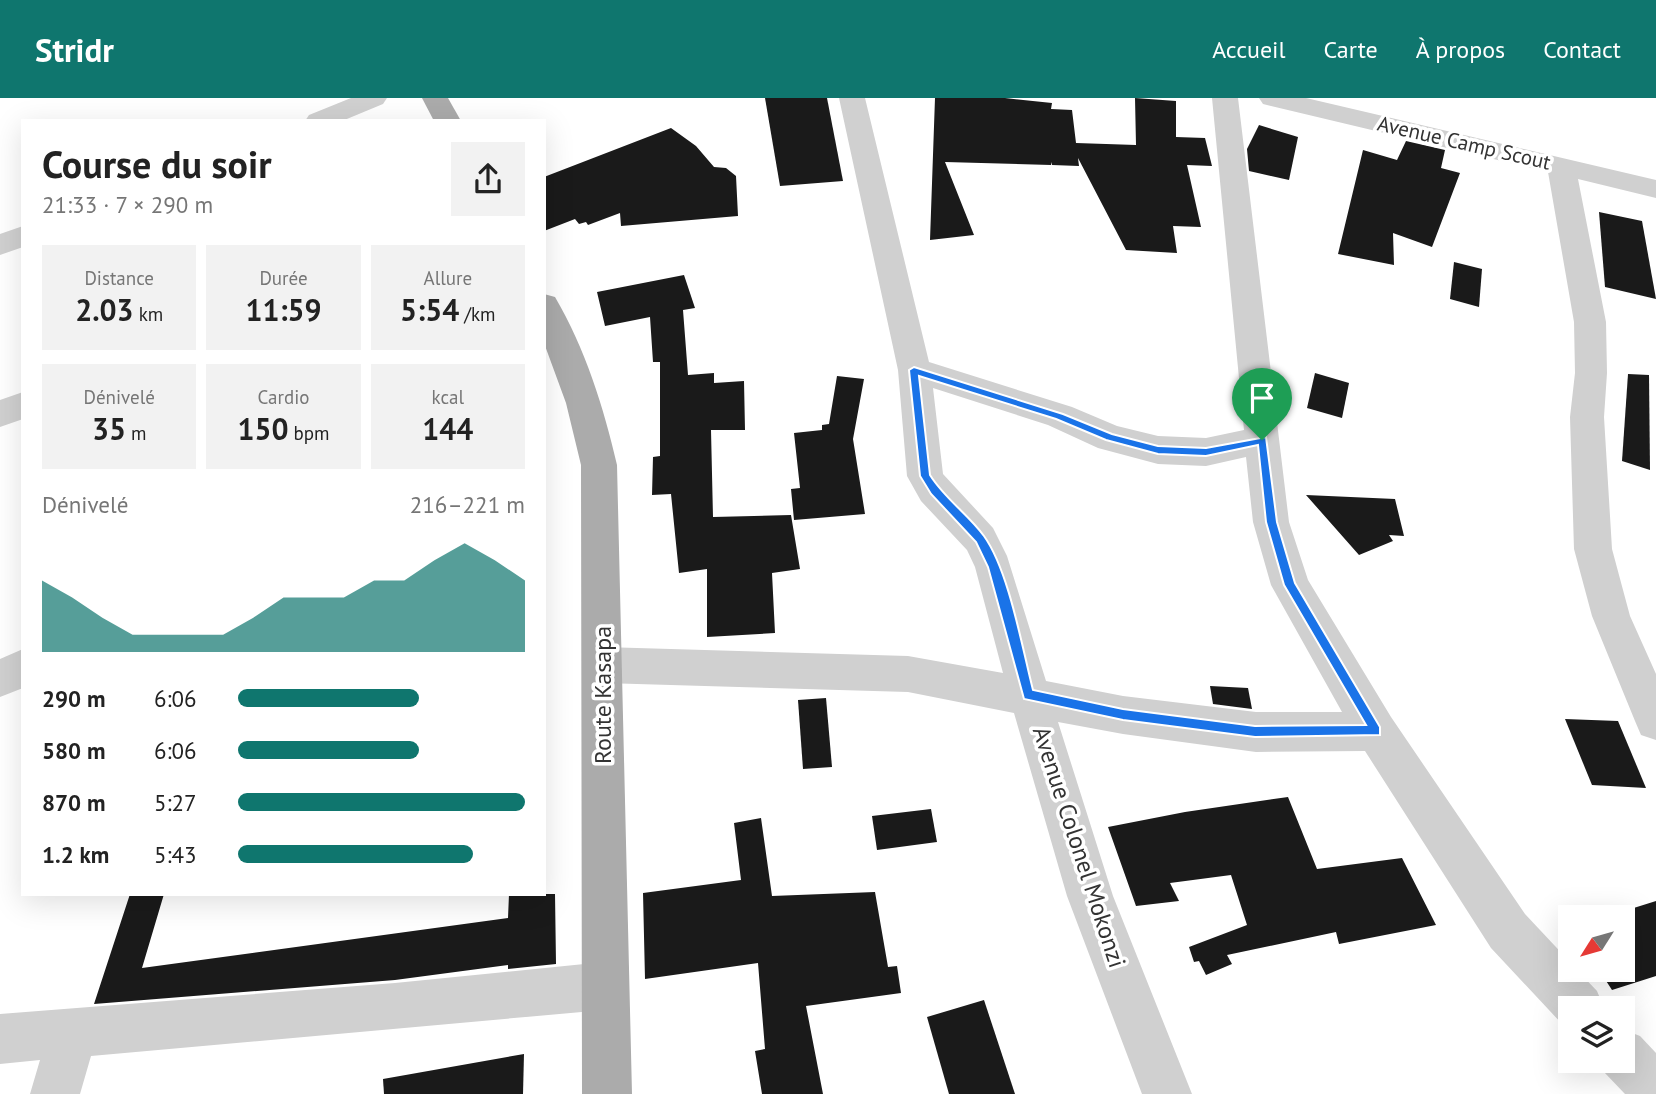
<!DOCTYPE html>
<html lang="fr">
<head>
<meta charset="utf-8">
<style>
  :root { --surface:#fff; --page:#f2f2f2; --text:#222; --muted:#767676; --accent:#0f766e }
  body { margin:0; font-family:"PT Sans",sans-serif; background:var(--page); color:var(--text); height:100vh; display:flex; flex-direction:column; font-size:26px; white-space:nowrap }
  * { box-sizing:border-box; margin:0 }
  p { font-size:23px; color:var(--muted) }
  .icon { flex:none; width:38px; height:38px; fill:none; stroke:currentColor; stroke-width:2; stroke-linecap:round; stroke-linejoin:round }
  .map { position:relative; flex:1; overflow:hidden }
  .panel { position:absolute; left:21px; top:21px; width:525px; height:777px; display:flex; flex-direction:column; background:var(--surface); border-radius:0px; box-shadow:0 7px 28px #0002 }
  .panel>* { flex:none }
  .needle { width:46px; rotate:233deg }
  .fabs { position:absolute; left:1558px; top:807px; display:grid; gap:14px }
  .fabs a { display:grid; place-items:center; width:77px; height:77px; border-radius:0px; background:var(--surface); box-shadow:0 7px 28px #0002; font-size:35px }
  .pin { position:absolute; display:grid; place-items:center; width:60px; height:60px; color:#fff; margin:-72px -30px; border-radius:50% 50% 50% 0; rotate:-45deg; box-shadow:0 0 7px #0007 }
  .pin .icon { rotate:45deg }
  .round { display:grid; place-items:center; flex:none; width:74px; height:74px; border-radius:0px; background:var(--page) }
  .summary { display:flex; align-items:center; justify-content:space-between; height:119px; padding:0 21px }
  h1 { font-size:38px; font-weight:700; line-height:52px }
  .stats { display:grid; grid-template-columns:repeat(3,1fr); gap:10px; height:119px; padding:7px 21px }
  .stats div { display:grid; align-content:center; border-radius:0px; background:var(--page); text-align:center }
  .stats b { font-size:30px; font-weight:700 }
  .stats small { font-size:19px; font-weight:400 }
  .stats p { font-size:19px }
  .chart { height:196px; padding:14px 21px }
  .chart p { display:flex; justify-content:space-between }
  .chart svg { width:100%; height:126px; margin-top:7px; fill:var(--accent); opacity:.7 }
  ul { padding:0 21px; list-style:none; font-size:23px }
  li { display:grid; grid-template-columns:112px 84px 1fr; align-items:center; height:52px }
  li i { height:18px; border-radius:9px; background:var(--accent) }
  header { display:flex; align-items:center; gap:42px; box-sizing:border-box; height:98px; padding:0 35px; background:var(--accent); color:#fff }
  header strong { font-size:33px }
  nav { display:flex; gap:38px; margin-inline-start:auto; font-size:24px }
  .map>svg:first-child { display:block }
  .building { fill:#1a1a1a }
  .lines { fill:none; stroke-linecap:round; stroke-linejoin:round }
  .minor { fill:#d0d0d0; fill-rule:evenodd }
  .major { fill:#ababab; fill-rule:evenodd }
  .route { fill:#1a73e8; stroke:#fff; stroke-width:2; fill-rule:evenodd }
  .labels { text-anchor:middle; stroke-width:7; stroke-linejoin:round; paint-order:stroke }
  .far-street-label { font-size:21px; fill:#333; stroke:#fff }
  .street-label { font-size:24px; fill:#333; stroke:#fff }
</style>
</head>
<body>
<header>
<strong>Stridr</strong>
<nav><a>Accueil</a><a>Carte</a><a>À propos</a><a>Contact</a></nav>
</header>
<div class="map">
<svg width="1656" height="996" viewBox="0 0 1656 996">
  <rect width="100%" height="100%" fill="#fff"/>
  <g class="building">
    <path d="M765 0H827L843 83 780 88Z"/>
    <path d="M935 0H1005L1052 5 1051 11 1072 12 1076 45 1136 47 1135 0 1176 3V39L1205 40 1212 68 1187 67 1201 129 1173 128 1177 155 1126 152 1078 60 1079 68 1052 67 1051 64V67L945 64 974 137 930 142Z"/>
    <path d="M1259 27 1298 39 1289 82 1249 73 1247 51Z"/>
    <path d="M671 30 696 48 714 69 726 70 736 78 738 118 621 128 620 115 588 127 586 124 579 126 575 121 544 133V79Z"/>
    <path d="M1406 43 1445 52 1441 70 1460 75 1432 149 1393 135 1394 167 1338 156 1363 52 1397 62Z"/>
    <path d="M1599 114 1642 123 1656 201 1605 189Z"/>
    <path d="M1454 164 1482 171 1479 209 1450 201Z"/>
    <path d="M684 177 695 210 683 212 688 277 714 275V285L744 283 745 332H711L713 419 791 417 800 471 772 475 775 535 707 539V471L679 475 671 396 652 397 653 359 660 358V264H653L650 219 605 228 597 194Z"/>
    <path d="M1315 275 1349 285 1342 320 1307 310Z"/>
    <path d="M1628 276 1649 277 1650 372 1622 363Z"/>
    <path d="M837 278 864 281 853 341 865 416 794 422 791 391 800 390 794 335 822 332V327L829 326Z"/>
    <path d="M1306 397 1395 401 1404 438 1389 437 1393 443 1359 457Z"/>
    <path d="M1210 588 1248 590 1252 611 1213 606Z"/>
    <path d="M826 600 832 669 803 671 798 602Z"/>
    <path d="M1565 621 1618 623 1646 690 1592 687Z"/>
    <path d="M1288 699 1317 771 1402 760 1436 827 1339 846 1336 834 1227 857 1232 866 1206 877 1199 863 1194 864 1189 849 1247 827 1231 777 1170 785 1179 803 1136 808 1108 729 1185 714Z"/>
    <path d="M931 711 937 744 877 752 872 718Z"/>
    <path d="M761 720 772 798 875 794 888 869 897 868 901 895 806 908 823 996H762L755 953 765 951 758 865 645 881 643 795 741 782 734 725Z"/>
    <path d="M130 796H164L142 870 508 820 509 796H555L556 866 508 871V867L395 882 94 906Z"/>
    <path d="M1656 803V878L1612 892 1599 872H1622V819H1605Z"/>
    <path d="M984 902 1015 996H949L927 919Z"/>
    <path d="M524 956 523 996H384L383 981Z"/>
  </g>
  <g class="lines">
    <g class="minor">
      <path d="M351 0H387L383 6 342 23H305L309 17Z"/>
      <path d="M839 0H865L929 264 1072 309 1117 328 1158 338 1206 340 1244 332 1212 0H1238L1289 424 1308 482 1391 619 1525 816 1570 864V872H1577L1597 893 1604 910H1570V930L1563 927 1491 850 1365 653 1256 654 1123 636 1058 624 1113 798 1192 996H1142L1067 798 1014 615 908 594 603 585 589 580 583 567 589 554 603 549 908 558 1003 575 975 469 967 452 921 403 907 378 898 272ZM933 290 1048 327 1098 350 1158 366 1206 368 1246 359 1253 424 1271 487 1342 614H1256L1123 598 1046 583 1007 458 993 430 943 376Z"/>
      <path d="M1259 0H1306L1656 82V100L1578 81 1606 224 1607 275 1604 319 1612 451 1630 518 1656 576V642L1641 637 1635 623 1592 518 1574 451 1570 319 1575 275 1574 224 1548 74 1263 6Z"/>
      <path d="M23 128V149L0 157V136Z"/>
      <path d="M23 294V321L0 329V302Z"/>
      <path d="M23 551V590L0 599V561Z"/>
      <path d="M604 864 621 871 628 888 621 905 604 912 91 958 80 996H30L40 962 0 966V916L395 885Z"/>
      <path d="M1622 931 1640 938 1656 955V996H1625L1604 974 1600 962H1622Z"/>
    </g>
    <g class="major">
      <path d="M422 0H448L461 23H434Z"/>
      <path d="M544 196 555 199C585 250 604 310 617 367L632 996H582L581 367 566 305 544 245Z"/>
    </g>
  </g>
  <path class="route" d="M914 269 1063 316 1112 336 1158 348 1206 350 1266 339 1277 424 1295 485 1380 629V637L1255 639 1123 622 1024 601 988 469 976 444 931 396 920 378 909 272ZM919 278 1056 321 1106 342 1158 356 1206 358 1258 347 1266 424 1284 487 1366 627 1255 628 1123 611 1033 592C1022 549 1009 473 984 438 968 416 945 401 930 377Z"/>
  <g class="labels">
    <g class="far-street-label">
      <text transform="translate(1464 45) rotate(13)" y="7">Avenue Camp Scout</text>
    </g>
    <g class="street-label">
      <text transform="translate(603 597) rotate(-90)" y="8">Route Kasapa</text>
      <text transform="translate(1079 749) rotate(72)" y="8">Avenue Colonel Mokonzi</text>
    </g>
  </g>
</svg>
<div class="fabs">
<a><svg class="needle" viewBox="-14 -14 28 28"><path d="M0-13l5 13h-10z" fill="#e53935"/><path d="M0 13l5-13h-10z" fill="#767676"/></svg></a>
<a><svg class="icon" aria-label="layers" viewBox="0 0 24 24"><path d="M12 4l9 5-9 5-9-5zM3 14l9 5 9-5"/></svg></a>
</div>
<div class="pin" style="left:1262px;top:342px;background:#1e9e55"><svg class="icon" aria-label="arrive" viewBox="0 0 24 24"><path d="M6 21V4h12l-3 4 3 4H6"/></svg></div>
<section class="panel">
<div class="summary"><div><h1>Course du soir</h1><p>21:33 · 7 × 290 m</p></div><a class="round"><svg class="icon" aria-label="share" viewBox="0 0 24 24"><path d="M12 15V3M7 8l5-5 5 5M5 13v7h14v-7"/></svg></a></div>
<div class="stats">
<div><p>Distance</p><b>2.03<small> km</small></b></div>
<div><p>Durée</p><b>11:59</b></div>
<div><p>Allure</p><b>5:54<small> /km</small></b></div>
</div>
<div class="stats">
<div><p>Dénivelé</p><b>35<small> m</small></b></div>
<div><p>Cardio</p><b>150<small> bpm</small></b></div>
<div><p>kcal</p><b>144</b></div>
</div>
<div class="chart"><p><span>Dénivelé</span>216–221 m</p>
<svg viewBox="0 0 160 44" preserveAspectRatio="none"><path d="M0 44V19L10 25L20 32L30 38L40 38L50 38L60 38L70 32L80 25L90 25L100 25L110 19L120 19L130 12L140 6L150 12L160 19V44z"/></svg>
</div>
<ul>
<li><b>290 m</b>6:06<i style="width:63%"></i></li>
<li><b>580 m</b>6:06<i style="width:63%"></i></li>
<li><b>870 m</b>5:27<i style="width:100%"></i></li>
<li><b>1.2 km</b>5:43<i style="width:82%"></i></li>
</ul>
</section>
</div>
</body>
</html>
